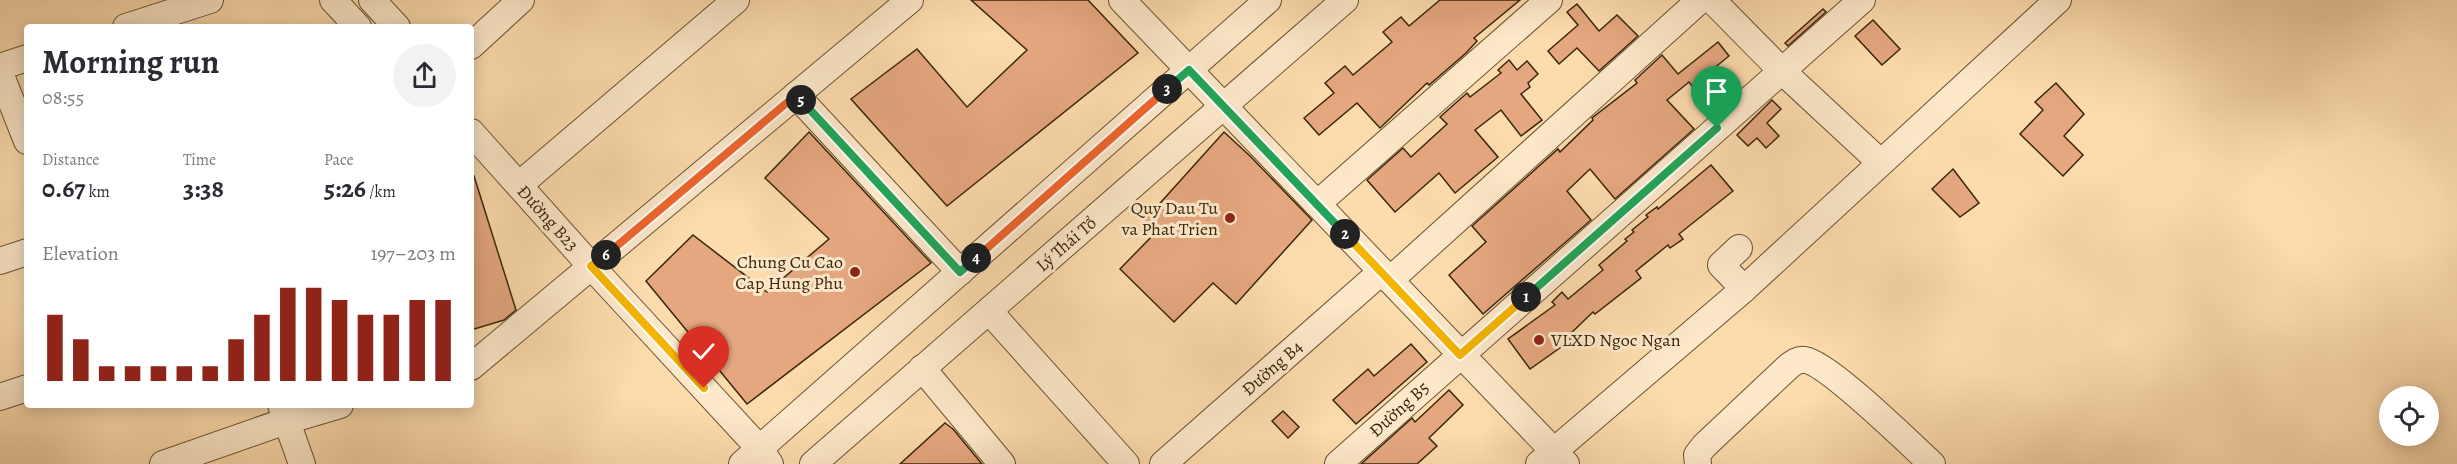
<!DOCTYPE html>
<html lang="en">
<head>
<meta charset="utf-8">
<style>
  :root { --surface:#fff; --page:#f2f2f3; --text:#2b2b33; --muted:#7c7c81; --accent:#8f2418 }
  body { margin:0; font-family:Alegreya,serif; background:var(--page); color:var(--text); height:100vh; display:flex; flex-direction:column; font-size:22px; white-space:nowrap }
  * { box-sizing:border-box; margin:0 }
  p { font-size:20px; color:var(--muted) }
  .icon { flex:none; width:33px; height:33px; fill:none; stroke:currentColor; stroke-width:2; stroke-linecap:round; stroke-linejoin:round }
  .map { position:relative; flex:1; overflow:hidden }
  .side { position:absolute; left:24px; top:24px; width:450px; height:384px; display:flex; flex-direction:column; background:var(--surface); border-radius:6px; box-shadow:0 3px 15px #0003 }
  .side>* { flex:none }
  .controls { position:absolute; left:2379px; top:386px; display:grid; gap:12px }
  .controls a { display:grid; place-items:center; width:60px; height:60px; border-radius:50%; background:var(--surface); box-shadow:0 3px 15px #0003; font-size:30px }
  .pin { position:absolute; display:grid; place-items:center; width:51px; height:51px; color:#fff; margin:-62px -26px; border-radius:50% 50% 50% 0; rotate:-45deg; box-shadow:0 0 6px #0007 }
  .pin .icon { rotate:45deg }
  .km { position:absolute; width:30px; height:30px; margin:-15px; border-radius:50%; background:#222; color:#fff; font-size:16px; line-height:30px; text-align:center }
  .round { display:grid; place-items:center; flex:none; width:63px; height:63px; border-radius:32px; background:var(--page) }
  .overview { display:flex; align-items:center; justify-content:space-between; height:102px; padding:0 18px }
  h1 { font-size:33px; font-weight:700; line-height:45px }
  .figures { display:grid; grid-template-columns:repeat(3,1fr); gap:9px; height:102px; padding:6px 18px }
  .figures div { display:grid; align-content:center }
  .figures b { font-size:26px; font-weight:700 }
  .figures small { font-size:16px; font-weight:400 }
  .figures p { font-size:16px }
  .chart { height:168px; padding:12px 18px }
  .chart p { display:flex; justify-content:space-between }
  .chart svg { width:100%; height:108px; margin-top:6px; stroke:var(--accent); stroke-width:6 }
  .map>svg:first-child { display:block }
  .building { fill:#e5a780; stroke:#39260b; stroke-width:1.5 }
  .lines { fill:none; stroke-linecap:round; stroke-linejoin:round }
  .minor-casing { stroke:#6a5334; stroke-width:28 }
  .minor { stroke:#fde8ca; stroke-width:26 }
  .split-1-casing { stroke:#fff; stroke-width:12 }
  .split-2-casing { stroke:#fff; stroke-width:12 }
  .split-3-casing { stroke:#fff; stroke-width:12 }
  .split-4-casing { stroke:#fff; stroke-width:12 }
  .split-5-casing { stroke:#fff; stroke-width:12 }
  .split-6-casing { stroke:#fff; stroke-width:12 }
  .split-7-casing { stroke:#fff; stroke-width:12 }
  .split-1 { stroke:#22a559; stroke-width:8 }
  .split-2 { stroke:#f5b400; stroke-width:8 }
  .split-3 { stroke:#22a559; stroke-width:8 }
  .split-4 { stroke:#f0652b; stroke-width:8 }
  .split-5 { stroke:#22a559; stroke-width:8 }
  .split-6 { stroke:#f0652b; stroke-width:8 }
  .split-7 { stroke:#f5b400; stroke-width:8 }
  .poi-dot { fill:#8f2418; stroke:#fde8ca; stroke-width:2 }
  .labels { text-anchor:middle; stroke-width:6; stroke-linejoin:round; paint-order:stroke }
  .poi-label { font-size:18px; fill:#39260b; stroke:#fde8ca; text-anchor:end }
  .street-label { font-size:18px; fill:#39260b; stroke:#fde8ca }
</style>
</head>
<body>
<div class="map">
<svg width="2457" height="464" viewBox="0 0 2457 464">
  <rect width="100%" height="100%" fill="#fcdbad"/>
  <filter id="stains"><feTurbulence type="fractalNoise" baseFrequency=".00333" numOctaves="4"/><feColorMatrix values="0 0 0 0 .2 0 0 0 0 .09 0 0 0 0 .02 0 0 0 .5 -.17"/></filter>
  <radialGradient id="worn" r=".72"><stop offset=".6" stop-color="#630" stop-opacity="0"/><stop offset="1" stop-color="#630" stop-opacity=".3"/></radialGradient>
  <g class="building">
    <path d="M971 0H1088L1138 53 947 206 851 99 917 49 967 107 1027 50Z"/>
    <path d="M1440 0H1520L1474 38 1477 41 1466 53 1429 85 1427 83 1380 128 1357 103 1319 135 1304 118 1334 93 1325 83 1345 66 1353 75 1392 42 1383 32 1401 17 1409 26Z"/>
    <path d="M1577 4 1599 31 1617 15 1638 36 1599 71 1577 48 1559 64 1548 51 1578 25 1567 12Z"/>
    <path d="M1823 9 1826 12 1788 46 1785 43Z"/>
    <path d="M1873 20 1900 49 1882 65 1855 36Z"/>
    <path d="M1718 42 1729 56 1692 86 1689 82 1667 100 1694 129 1615 199 1590 169 1567 191 1591 220 1483 314 1449 275 1486 242 1472 226 1558 149 1560 152 1593 120 1592 118 1637 83 1635 80 1662 55 1678 74Z"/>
    <path d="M1509 60 1517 70 1527 61 1538 74 1528 83 1530 87 1521 94 1542 120 1521 136 1501 110 1475 130 1498 157 1455 193 1439 173 1395 212 1367 180 1403 148 1411 157 1447 124 1440 117 1467 93 1470 97 1501 73 1498 70Z"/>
    <path d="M2056 83 2084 114 2064 136 2083 155 2063 176 2020 134 2043 110 2035 102Z"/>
    <path d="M1772 100 1781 109 1767 123 1779 136 1766 148 1757 138 1748 146 1737 135Z"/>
    <path d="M809 132 931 263 747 404 646 281 693 235 767 292 829 239 765 178Z"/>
    <path d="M1224 132 1250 156 1312 220 1236 304 1213 283 1174 322 1120 269 1156 232 1144 221Z"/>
    <path d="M1711 165 1733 191 1679 234 1683 239 1670 248 1668 245 1636 271 1641 278 1595 314 1593 312 1568 336 1571 340 1530 369 1508 339 1555 305 1552 302 1562 292 1568 299 1603 270 1599 265 1627 241 1625 239 1634 232 1632 230 1648 217 1646 215 1657 207 1658 209Z"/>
    <path d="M1953 169 1979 203 1960 217 1932 189Z"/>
    <path d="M474 176 516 310 504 320 471 330V177Z"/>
    <path d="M1411 344 1427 362 1356 424 1333 400 1368 369 1374 376Z"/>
    <path d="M1449 390 1463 405 1429 438 1437 446 1417 464H1361L1412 418 1415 422Z"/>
    <path d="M1283 411 1299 427 1288 438 1272 421Z"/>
    <path d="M945 423 953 429 982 464H900Z"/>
  </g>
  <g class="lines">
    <g class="minor-casing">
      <g id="minor">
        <path d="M333 0 358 27"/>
        <path d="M372 0 397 27"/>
        <path d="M1122 0 1566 464"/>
        <path d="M1712 0 1782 71 1880 162"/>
        <path d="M126 27 210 0"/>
        <path d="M471 46 521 0"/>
        <path d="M0 67 27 58"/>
        <path d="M0 73 27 141"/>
        <path d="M796 95 960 272"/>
        <path d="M471 132 591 266 760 449 770 464"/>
        <path d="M519 185 736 0"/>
        <path d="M1317 204 1549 0"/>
        <path d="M1739 248 1721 265 1744 289"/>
        <path d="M0 261 27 252"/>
        <path d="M1390 280 1700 0"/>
        <path d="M989 311 1126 464"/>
        <path d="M471 367 910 0"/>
        <path d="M922 368 1002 464"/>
        <path d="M0 397 27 388"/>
        <path d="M281 405 302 464"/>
        <path d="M163 464 286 421 340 405"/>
        <path d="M742 464 1268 0"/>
        <path d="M813 464 1345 0"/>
        <path d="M1163 464 1381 272"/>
        <path d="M1338 464 1862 0"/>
        <path d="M1539 464 1744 289 2058 0"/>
        <path d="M1698 464 1697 455 1704 446 1788 367C1793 363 1798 359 1805 360 1828 363 1910 444 1932 464"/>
      </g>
    </g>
    <use href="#minor" class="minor"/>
  </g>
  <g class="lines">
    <g class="split-1-casing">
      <path id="split-1" d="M1526 297 1717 128"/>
    </g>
    <g class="split-2-casing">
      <path id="split-2" d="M1345 234 1460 355 1526 297"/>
    </g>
    <g class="split-3-casing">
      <path id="split-3" d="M1167 89 1189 70 1345 234"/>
    </g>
    <g class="split-4-casing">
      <path id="split-4" d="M976 258 1167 89"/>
    </g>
    <g class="split-5-casing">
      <path id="split-5" d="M801 100 960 272 976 258"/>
    </g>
    <g class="split-6-casing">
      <path id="split-6" d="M606 255 796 95 801 100"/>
    </g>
    <g class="split-7-casing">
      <path id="split-7" d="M606 255 591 266 704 388"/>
    </g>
    <use href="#split-1" class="split-1"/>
    <use href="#split-2" class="split-2"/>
    <use href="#split-3" class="split-3"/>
    <use href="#split-4" class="split-4"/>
    <use href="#split-5" class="split-5"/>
    <use href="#split-6" class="split-6"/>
    <use href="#split-7" class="split-7"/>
  </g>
  <g class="poi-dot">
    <circle cx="1230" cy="218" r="6"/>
    <circle cx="855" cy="272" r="6"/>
    <circle cx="1539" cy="340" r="6"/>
  </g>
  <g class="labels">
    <g class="poi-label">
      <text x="1218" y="214">Quy Dau Tu<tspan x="1218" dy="21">va Phat Trien</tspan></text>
      <text x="843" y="268">Chung Cu Cao<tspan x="843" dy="21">Cap Hung Phu</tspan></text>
      <text x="1551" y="346" text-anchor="start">VLXD Ngoc Ngan</text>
    </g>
    <g class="street-label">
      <text transform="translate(548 218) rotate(48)" y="6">Đường B23</text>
      <text transform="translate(1066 244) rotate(-41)" y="6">Lý Thái Tổ</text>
      <text transform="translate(1272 368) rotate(-41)" y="6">Đường B4</text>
      <text transform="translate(1399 409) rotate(-42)" y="6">Đường B5</text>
    </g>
  </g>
  <rect width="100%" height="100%" filter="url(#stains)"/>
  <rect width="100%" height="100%" fill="url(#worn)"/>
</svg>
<div class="controls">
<a><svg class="icon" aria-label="locate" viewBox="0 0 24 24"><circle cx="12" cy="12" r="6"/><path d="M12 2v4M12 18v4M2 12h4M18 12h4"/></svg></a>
</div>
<div class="pin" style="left:1717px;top:128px;background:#1e9e55"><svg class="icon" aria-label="arrive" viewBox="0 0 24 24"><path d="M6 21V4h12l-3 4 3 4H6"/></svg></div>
<div class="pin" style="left:704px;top:388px;background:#d93025"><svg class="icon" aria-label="check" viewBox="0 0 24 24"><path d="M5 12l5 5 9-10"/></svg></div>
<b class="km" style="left:1526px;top:297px">1</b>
<b class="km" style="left:1345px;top:234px">2</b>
<b class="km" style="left:1167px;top:89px">3</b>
<b class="km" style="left:976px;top:258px">4</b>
<b class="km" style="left:801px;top:100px">5</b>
<b class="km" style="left:606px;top:255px">6</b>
<section class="side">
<div class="overview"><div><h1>Morning run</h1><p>08:55</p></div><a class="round"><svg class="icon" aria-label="share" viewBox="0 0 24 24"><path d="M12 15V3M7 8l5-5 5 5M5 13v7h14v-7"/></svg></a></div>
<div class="figures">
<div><p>Distance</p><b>0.67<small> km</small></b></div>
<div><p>Time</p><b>3:38</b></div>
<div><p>Pace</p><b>5:26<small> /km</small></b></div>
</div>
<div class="chart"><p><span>Elevation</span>197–203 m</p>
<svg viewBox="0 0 160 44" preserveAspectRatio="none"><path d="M5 44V17M15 44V27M25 44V38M35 44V38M45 44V38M55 44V38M65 44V38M75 44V27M85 44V17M95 44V6M105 44V6M115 44V11M125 44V17M135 44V17M145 44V11M155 44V11"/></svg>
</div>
</section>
</div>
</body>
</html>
